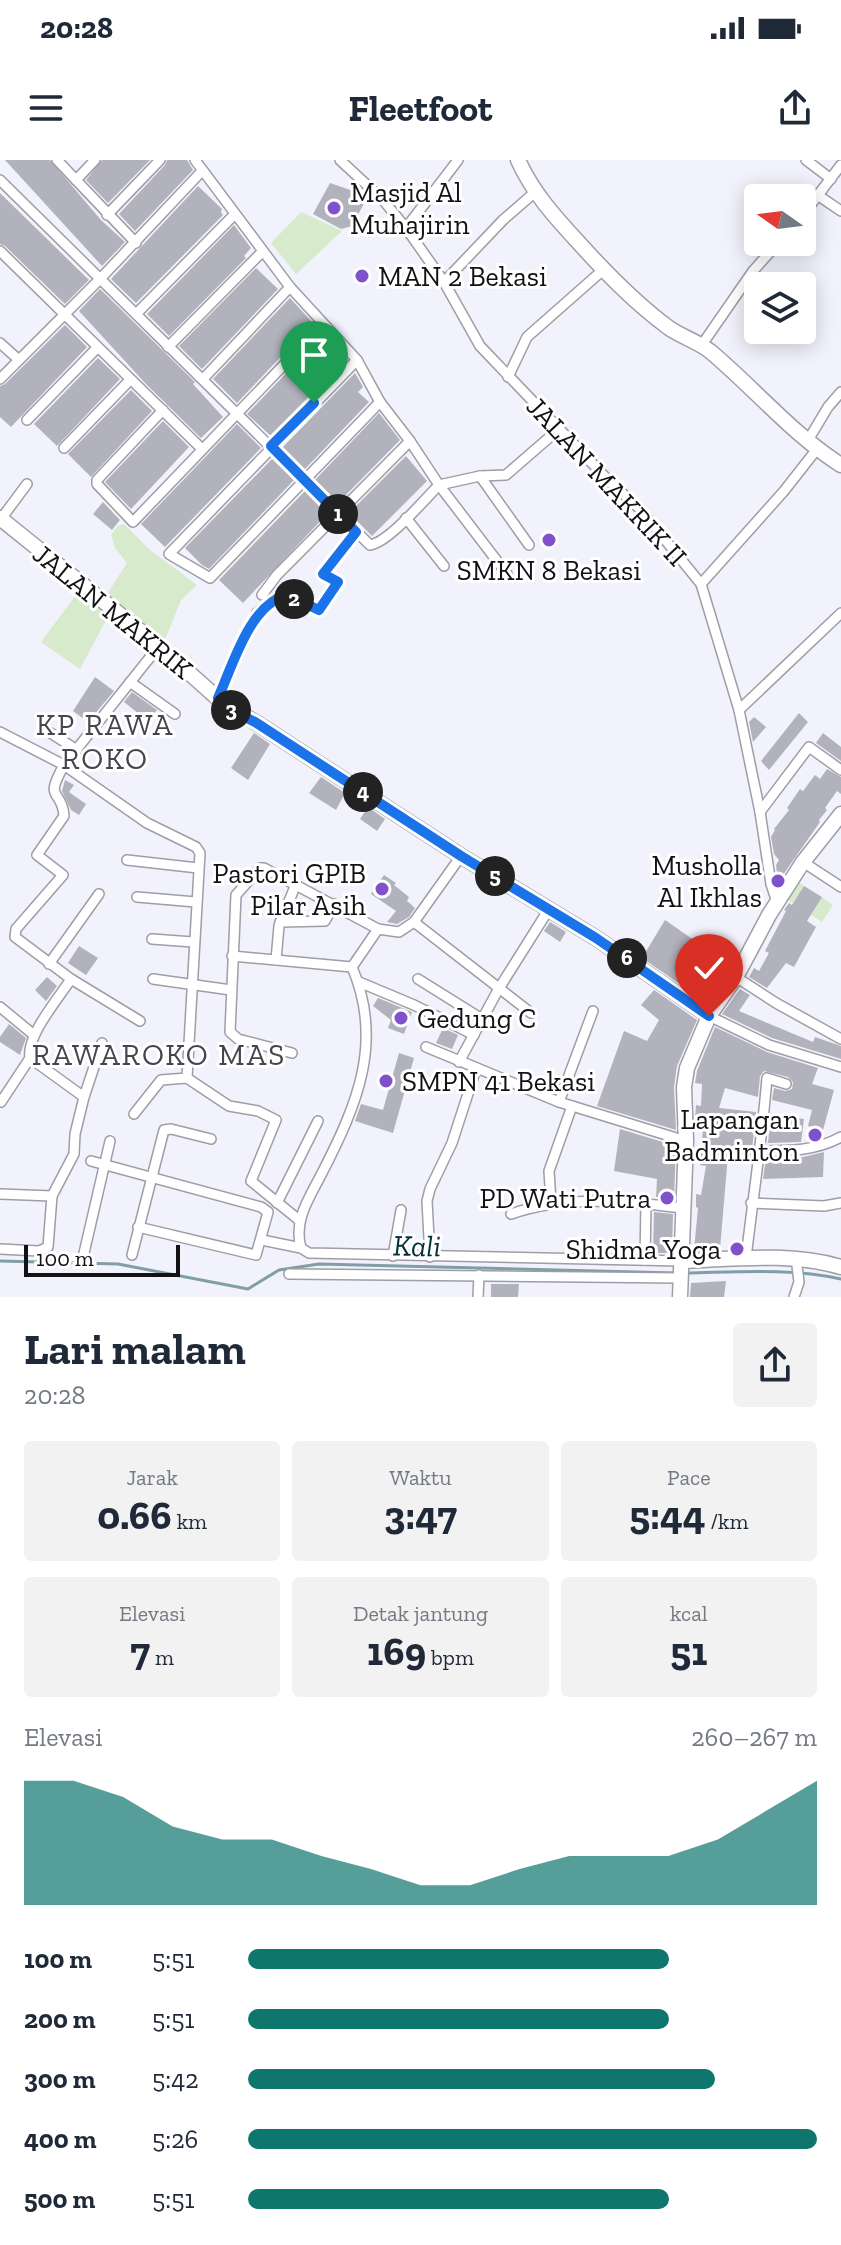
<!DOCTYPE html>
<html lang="id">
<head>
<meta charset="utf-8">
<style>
  :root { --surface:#fff; --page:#f2f2f3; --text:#1f2937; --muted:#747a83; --accent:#0f766e }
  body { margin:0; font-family:"Zilla Slab",serif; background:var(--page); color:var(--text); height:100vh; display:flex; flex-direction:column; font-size:30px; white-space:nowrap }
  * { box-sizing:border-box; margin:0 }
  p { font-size:26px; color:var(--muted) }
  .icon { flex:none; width:44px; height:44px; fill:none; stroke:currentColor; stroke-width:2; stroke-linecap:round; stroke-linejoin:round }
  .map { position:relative; height:1137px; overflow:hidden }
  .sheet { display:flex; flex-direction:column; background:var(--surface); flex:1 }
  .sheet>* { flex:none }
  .needle { width:52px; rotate:284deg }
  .fabs { position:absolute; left:744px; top:24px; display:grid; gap:16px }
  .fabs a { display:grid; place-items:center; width:72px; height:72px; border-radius:8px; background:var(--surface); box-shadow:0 4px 20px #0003; font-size:40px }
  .scale { position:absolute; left:24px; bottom:20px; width:156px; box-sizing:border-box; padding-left:8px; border:4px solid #121215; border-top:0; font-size:22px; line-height:28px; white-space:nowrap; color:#121215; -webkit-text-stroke:6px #fff; paint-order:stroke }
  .pin { position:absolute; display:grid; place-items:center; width:68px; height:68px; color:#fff; margin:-82px -34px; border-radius:50% 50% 50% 0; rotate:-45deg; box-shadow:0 0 8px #0007 }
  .pin .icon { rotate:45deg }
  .km { position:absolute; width:40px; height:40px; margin:-20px; border-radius:50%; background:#222; color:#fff; font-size:22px; line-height:40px; text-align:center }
  .round { display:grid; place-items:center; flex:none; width:84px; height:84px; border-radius:8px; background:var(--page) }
  .headline { display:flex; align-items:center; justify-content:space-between; height:136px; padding:0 24px }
  h1 { font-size:44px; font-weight:700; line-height:60px }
  .stats { display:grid; grid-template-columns:repeat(3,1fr); gap:12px; height:136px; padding:8px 24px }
  .stats div { display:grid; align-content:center; border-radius:8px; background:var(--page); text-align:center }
  .stats b { font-size:40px; font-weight:700 }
  .stats small { font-size:22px; font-weight:400 }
  .stats p { font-size:22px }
  .chart { height:224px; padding:16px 24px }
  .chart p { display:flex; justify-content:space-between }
  .chart svg { width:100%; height:144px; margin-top:8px; fill:var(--accent); opacity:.7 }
  ul { padding:0 24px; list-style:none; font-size:26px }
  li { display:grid; grid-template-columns:128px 96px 1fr; align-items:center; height:60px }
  li i { height:20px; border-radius:10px; background:var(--accent) }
  .status { display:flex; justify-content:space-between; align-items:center; height:56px; padding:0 40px; background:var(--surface); direction:ltr }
  .status svg { height:22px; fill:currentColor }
  header { display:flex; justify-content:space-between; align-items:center; height:104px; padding:0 24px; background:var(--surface); font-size:36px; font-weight:700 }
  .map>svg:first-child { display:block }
  .green { fill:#d7eacc }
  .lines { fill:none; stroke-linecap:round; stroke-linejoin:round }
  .stream { stroke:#809fa4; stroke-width:3 }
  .building { fill:#b2b2bc }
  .street-casing { stroke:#9e9da8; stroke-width:12 }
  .secondary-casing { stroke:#9e9da8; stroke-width:17 }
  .street { stroke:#fff; stroke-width:9 }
  .secondary { stroke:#fff; stroke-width:14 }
  .route-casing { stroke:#fff; stroke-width:16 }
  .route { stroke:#1a73e8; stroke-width:10 }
  .poi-dot { fill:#7f52cb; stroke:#fff; stroke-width:3 }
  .labels { text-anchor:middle; stroke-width:6; stroke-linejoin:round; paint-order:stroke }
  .poi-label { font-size:28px; fill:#121215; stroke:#fff; text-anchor:end }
  .street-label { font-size:28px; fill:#121215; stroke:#fff }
  .neighbourhood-label { font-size:30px; letter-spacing:2px; fill:#45454e; stroke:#fff }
  .water-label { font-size:30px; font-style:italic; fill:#043136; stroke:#fff }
</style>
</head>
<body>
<div class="status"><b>20:28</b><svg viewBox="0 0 49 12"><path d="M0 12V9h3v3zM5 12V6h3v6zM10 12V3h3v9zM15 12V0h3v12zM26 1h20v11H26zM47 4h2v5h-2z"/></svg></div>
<header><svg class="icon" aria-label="menu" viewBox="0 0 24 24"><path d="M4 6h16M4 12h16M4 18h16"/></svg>Fleetfoot<svg class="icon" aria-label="share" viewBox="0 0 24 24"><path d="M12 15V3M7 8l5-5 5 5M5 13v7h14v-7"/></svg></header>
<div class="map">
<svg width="841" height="1137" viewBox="0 0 841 1137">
  <rect width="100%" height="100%" fill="#f2f2fd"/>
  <g class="green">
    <path d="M301 52 342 71 296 114 271 83Z"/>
    <path d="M124 364 150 390 197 425 181 440 164 482 107 434 127 403 115 388 111 375 118 366Z"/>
    <path d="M82 427 111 451 80 509 41 482Z"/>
    <path d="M797 721 804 726 797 738 822 737 833 745 822 762 786 739Z"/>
  </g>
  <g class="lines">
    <g class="stream">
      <path d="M0 1101 118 1104 248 1129 279 1110 319 1104 676 1113"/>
      <path d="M688 1113C739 1112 791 1108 841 1119"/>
    </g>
  </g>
  <g class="building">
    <path d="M5 0H50L101 60 125 82 102 106Z"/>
    <path d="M102 0H150L108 43 86 20Z"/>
    <path d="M167 0H187L193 10 135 71 119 54 165 5Z"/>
    <path d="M330 23 368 36 352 66 341 69 313 54Z"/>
    <path d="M198 26 222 49 221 52 223 55 136 143 111 119Z"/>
    <path d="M0 33 89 120 65 144 5 86 0 84Z"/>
    <path d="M234 65 251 88 244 96 246 98 169 176 147 154Z"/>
    <path d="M256 108 278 129 202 209 179 186Z"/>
    <path d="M100 129 195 222 193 224 223 257 201 278 146 224 79 151Z"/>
    <path d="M290 138 313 163 237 243 213 219Z"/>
    <path d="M65 165 87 187 11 267 0 257V226L5 224Z"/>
    <path d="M320 178 332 190 335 187 347 200 272 277 247 254Z"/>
    <path d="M98 198 120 219 57 286 34 264Z"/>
    <path d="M355 213 363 227 358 232 369 242 304 310 282 288Z"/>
    <path d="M131 230 152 251 91 317 68 294Z"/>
    <path d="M379 253 400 280 338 343 315 320Z"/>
    <path d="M163 261 189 287 131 349 105 322Z"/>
    <path d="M237 264 261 288 165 387 141 364Z"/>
    <path d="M406 296 427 321 372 376 349 353Z"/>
    <path d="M272 299 294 320 209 409 202 405 185 388Z"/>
    <path d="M305 331 327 354 243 443 219 420Z"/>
    <path d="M103 342 120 360 112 370 93 354Z"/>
    <path d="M95 517 114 531 88 562 73 551Z"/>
    <path d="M132 532 157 550 148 561 124 542Z"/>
    <path d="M799 553 808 562 769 610 761 601Z"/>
    <path d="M754 557 766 567 753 582 749 562Z"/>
    <path d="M254 573 270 584 248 620 231 608Z"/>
    <path d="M823 573 841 587V601L816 583Z"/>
    <path d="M827 609 841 617V634L837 631 825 648 827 650 819 660 820 662 778 722 776 705 779 700 774 694 771 677 775 670 774 669 789 650 787 648 800 629 803 631 815 615 820 619Z"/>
    <path d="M321 617 345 633 336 650 309 633Z"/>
    <path d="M65 620 74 625 69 632 86 644 79 655 71 650 62 631Z"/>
    <path d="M368 647 385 659 377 671 360 659Z"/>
    <path d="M384 715 396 723 394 725 409 737 407 741 415 748 409 757 397 764 387 762 396 751 371 734Z"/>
    <path d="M804 726 822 737 807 761 816 767 794 807 786 803 767 828 749 817 754 808 759 811 769 793 765 791 786 751 784 750 789 743 792 745Z"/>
    <path d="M665 760 731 806 706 842 642 798Z"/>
    <path d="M550 762 566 772 560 782 544 771Z"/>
    <path d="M79 786 98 798 86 815 68 803Z"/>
    <path d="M47 817 57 826 46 841 35 830Z"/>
    <path d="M740 829 750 835 739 851 813 882 815 877 841 886V899L772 878 722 854Z"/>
    <path d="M654 830 697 860 677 906 674 927 676 970 597 946 624 871 647 881 659 860 641 845Z"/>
    <path d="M378 838 412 852 404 874 388 868 391 860 373 846Z"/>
    <path d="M9 864 26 878 20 895 0 882V877Z"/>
    <path d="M715 867 767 892 818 908 812 924 834 930 823 970 808 966 812 950 772 940 774 928 785 931 792 929 793 922 788 917 764 911 760 916 758 937 725 928 719 948 756 952 751 1000 728 995 720 1089 694 1090 698 1048 696 1047V1034L701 1035 706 1006 700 1005 704 958H695L696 945 701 946 702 924 695 923 697 911Z"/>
    <path d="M443 868 458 875 452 889 436 883Z"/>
    <path d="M399 893 414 898 393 973 355 961 361 944 383 950Z"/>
    <path d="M771 954 804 959 801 982 768 983Z"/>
    <path d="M620 969 676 986 674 1039 656 1037 657 1019 614 1011Z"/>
    <path d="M824 992 823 1017 763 1019 766 998 803 997Z"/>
    <path d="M654 1052 673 1054 672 1093H653Z"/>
    <path d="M726 1121 724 1137H690L691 1123Z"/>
    <path d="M491 1124H519L518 1137H491Z"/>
  </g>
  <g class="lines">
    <g class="street-casing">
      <g id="street">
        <path d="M57 0 136 83"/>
        <path d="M195 0 290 127 357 200 380 242 410 281 439 325 507 414"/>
        <path d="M340 0 383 40 406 68 444 122 480 186 610 322 640 349 701 424 739 550 760 652 771 724 777 742"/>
        <path d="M806 0 831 19"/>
        <path d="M0 20 370 385C389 382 424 340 439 325"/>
        <path d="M76 20 95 0"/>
        <path d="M819 36 841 51"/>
        <path d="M107 55 160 0"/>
        <path d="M802 56 841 5"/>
        <path d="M406 68 458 0"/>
        <path d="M0 91 201 288"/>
        <path d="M444 122 503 60 534 33"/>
        <path d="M136 154 235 54"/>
        <path d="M0 183 19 200"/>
        <path d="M701 186 753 111 779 82"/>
        <path d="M168 187 262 92"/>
        <path d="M357 200 169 394 210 418 380 242"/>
        <path d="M508 217 527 177 603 110"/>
        <path d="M0 219 100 119 202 11"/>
        <path d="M203 219 290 127"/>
        <path d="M163 250 97 320V324L133 362 322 165"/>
        <path d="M27 260 97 188"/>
        <path d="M807 282 828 247 841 232"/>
        <path d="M64 288 130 220"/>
        <path d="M480 316 529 385"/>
        <path d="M439 325 480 316 506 315 559 269"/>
        <path d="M406 358 444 406"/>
        <path d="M1 359 27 324"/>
        <path d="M701 424 784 331 817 289"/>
        <path d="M262 435 277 415 410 281"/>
        <path d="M130 522 175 554"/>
        <path d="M218 538 257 453 272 439 286 435 319 450 338 422 323 414 356 372"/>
        <path d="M739 550 841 453"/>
        <path d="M0 572 64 605 147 663 196 687 200 693 187 918 229 946 258 951 276 960 251 1021 299 1060"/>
        <path d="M49 572 77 590"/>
        <path d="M760 652 809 587 841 610"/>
        <path d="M461 696 414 762 399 772 378 769 352 807C384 882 357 945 322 1013 310 1037 293 1060 301 1088L309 1093 682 1101"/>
        <path d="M127 700 198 708"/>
        <path d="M803 702 841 727"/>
        <path d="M137 737 196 742"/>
        <path d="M280 762 325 761 334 744"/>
        <path d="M414 762 531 853"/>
        <path d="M152 779 193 782"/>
        <path d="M232 796 352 807"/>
        <path d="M276 800 279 766 296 724"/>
        <path d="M49 804 99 734"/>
        <path d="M736 817 776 843 841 879"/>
        <path d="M71 819 140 861"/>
        <path d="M153 819 231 830"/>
        <path d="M418 819 482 859"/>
        <path d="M359 822 414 845 474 875"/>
        <path d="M0 847 34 875"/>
        <path d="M709 856 769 885 841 907"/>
        <path d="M426 887 559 942 686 981"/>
        <path d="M292 893 238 879 230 872 236 735 260 708H264L378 769"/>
        <path d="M30 898 84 937"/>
        <path d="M459 902 498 830 549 749"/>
        <path d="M1 942 30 898C26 876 58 839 71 819L15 777 16 769 63 715 37 695 64 656C62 627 43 643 64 605L159 486"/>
        <path d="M559 942 593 851"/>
        <path d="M134 954 161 920 187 918"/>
        <path d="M761 991C789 991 816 991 841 977"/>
        <path d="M91 1001 261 1047 268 1052 256 1095 138 1067"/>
        <path d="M0 1034 52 1036"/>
        <path d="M551 1042 549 1011 572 946"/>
        <path d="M277 1043 318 961"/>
        <path d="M751 1043 824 1046 841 1043"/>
        <path d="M511 1054C565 1035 626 1041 682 1048"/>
        <path d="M262 1080 301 1088"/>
        <path d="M0 1089 39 1091 48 1087 52 1036 74 994 75 974 84 937 102 883"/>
        <path d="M84 1093 110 981"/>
        <path d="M132 1095 164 970 171 969 211 979"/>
        <path d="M393 1096 401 1050"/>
        <path d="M430 1097 427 1041 430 1029 452 983 476 909"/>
        <path d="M746 1098C753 1038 762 979 767 918L786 924"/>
        <path d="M645 1100 646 1043"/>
        <path d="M289 1114 682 1118"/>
        <path d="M478 1137 479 1115"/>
        <path d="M794 1137 799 1122 796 1098"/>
      </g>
    </g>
    <g class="secondary-casing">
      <g id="secondary">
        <path d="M518 0C533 33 555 57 579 83 607 114 635 143 669 168 682 177 699 182 711 192 755 229 792 274 841 305"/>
        <path d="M0 358 159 486 224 544 255 562 461 696 596 778 709 856"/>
        <path d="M682 1101C735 1099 790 1092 841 1107"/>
        <path d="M680 1137 686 981 684 927 687 908 709 856 736 817 769 755 803 702 841 654"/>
      </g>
    </g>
    <use href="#street" class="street"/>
    <use href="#secondary" class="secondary"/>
  </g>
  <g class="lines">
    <g class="route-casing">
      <path id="route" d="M314 243 271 286 356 372 323 414 338 422 319 450 286 435C249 446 233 505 218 538L235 552 255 562 461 696 596 778 709 856"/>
    </g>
    <use href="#route" class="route"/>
  </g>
  <g class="poi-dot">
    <circle cx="334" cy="48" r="8"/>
    <circle cx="362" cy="116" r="8"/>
    <circle cx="549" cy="380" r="8"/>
    <circle cx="778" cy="721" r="8"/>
    <circle cx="382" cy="729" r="8"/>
    <circle cx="401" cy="858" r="8"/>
    <circle cx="386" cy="921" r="8"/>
    <circle cx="815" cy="975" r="8"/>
    <circle cx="667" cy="1038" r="8"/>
    <circle cx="737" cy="1089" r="8"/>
  </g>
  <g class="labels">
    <g class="poi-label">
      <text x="350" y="42" text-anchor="start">Masjid Al<tspan x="350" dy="32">Muhajirin</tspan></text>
      <text x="378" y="126" text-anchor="start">MAN 2 Bekasi</text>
      <text x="549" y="420" text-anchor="middle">SMKN 8 Bekasi</text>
      <text x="762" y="715">Musholla<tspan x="762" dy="32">Al Ikhlas</tspan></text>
      <text x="366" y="723">Pastori GPIB<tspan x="366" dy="32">Pilar Asih</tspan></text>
      <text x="417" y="868" text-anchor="start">Gedung C</text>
      <text x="402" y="931" text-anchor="start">SMPN 41 Bekasi</text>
      <text x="799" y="969">Lapangan<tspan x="799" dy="32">Badminton</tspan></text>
      <text x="651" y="1048">PD Wati Putra</text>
      <text x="721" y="1099">Shidma Yoga</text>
    </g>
    <g class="street-label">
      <text transform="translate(607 321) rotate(47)" y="10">JALAN MAKRIK II</text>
      <text transform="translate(113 451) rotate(39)" y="10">JALAN MAKRIK</text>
    </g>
    <g class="neighbourhood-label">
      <text x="105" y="575">KP RAWA<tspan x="105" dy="34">ROKO</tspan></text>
      <text x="159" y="905">RAWAROKO MAS</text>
    </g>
    <g class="water-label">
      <text transform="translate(417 1086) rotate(1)" y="10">Kali</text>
    </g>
  </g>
</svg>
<div class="fabs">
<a><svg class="needle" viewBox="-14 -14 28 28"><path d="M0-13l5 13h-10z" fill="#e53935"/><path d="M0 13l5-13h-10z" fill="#747a83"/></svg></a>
<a><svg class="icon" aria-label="layers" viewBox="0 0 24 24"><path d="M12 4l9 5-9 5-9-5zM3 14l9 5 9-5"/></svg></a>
</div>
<div class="scale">100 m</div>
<div class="pin" style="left:314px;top:243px;background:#1e9e55"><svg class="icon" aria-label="arrive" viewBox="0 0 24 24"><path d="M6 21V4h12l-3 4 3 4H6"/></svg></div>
<div class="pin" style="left:709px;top:856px;background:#d93025"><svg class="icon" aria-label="check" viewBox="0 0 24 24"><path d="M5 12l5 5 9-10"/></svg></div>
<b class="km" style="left:338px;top:354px">1</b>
<b class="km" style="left:294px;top:439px">2</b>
<b class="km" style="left:231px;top:550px">3</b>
<b class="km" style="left:363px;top:632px">4</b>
<b class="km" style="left:495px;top:716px">5</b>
<b class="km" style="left:627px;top:798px">6</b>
</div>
<section class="sheet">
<div class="headline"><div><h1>Lari malam</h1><p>20:28</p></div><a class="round"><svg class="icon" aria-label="share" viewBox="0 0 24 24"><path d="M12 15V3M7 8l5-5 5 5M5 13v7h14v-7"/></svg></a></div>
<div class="stats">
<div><p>Jarak</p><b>0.66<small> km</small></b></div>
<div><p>Waktu</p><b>3:47</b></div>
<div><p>Pace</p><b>5:44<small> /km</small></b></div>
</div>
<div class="stats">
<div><p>Elevasi</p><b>7<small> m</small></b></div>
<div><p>Detak jantung</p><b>169<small> bpm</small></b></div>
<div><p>kcal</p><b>51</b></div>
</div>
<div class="chart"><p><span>Elevasi</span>260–267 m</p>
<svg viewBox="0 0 160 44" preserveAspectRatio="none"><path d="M0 44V6L10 6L20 11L30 20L40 24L50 24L60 29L70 33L80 38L90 38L100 33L110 29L120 29L130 29L140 24L150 15L160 6V44z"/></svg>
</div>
<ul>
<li><b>100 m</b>5:51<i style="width:74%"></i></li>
<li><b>200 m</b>5:51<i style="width:74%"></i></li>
<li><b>300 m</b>5:42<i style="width:82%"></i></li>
<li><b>400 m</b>5:26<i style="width:100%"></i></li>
<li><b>500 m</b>5:51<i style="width:74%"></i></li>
</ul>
</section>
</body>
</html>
